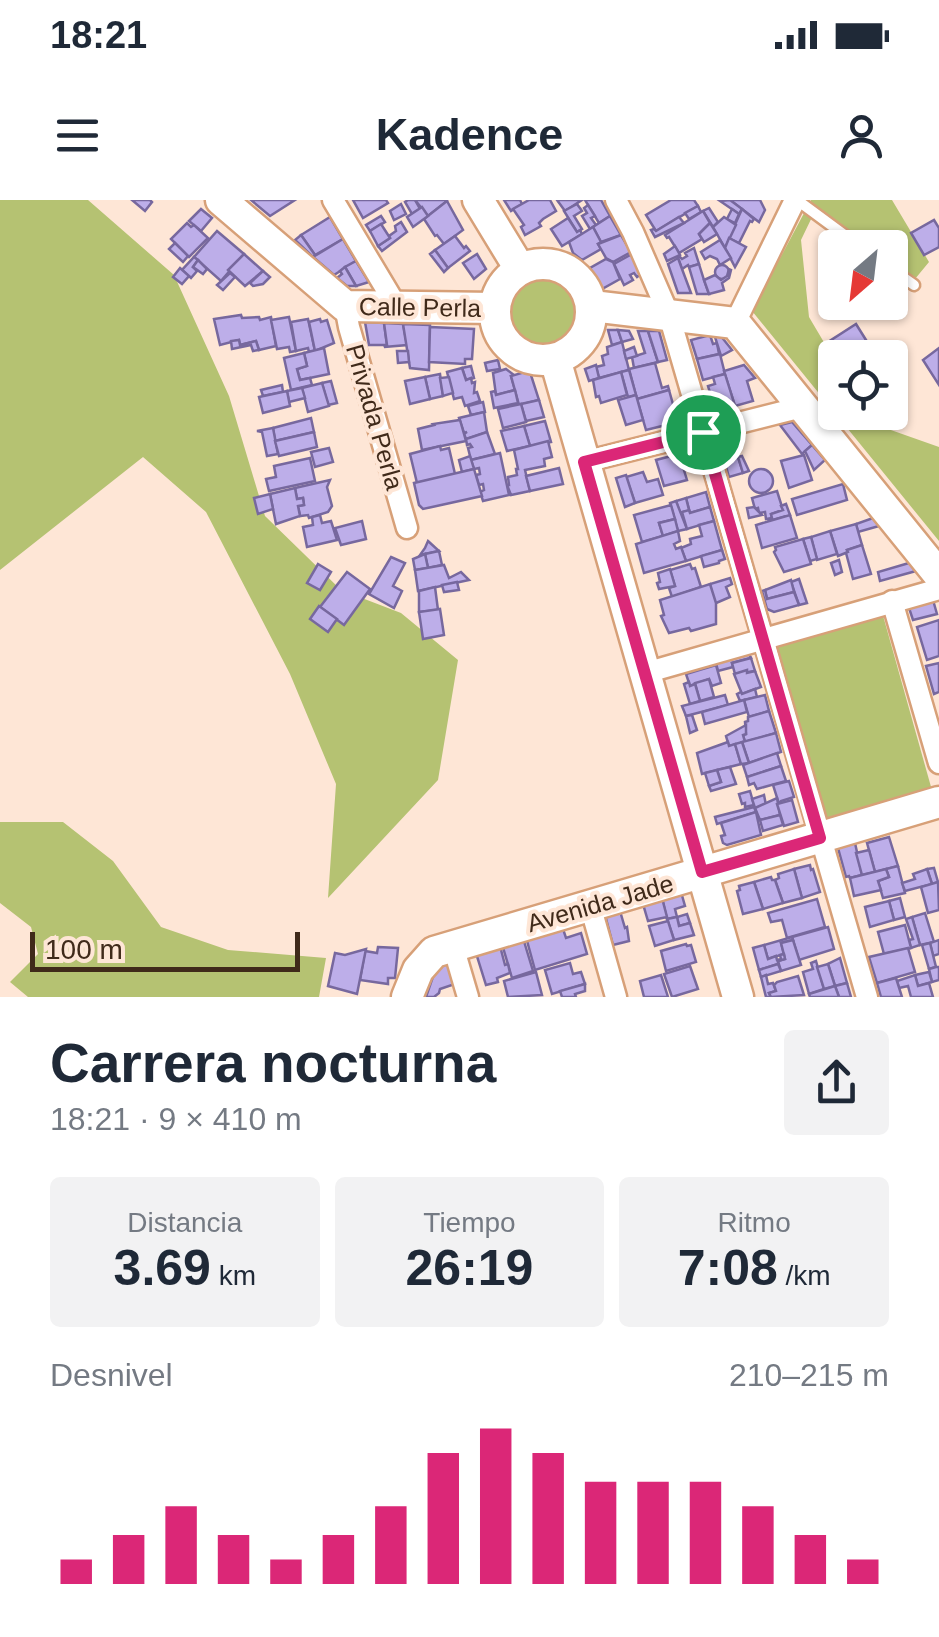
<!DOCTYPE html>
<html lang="es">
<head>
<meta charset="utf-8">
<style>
  :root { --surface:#fff; --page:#f2f2f3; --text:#1f2937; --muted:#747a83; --accent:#db2777 }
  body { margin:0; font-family:Helvetica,sans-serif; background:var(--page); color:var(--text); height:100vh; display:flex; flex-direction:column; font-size:38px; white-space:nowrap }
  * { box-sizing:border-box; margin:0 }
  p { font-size:32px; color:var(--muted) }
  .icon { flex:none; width:55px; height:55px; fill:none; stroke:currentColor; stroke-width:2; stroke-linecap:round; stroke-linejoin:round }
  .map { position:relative; height:797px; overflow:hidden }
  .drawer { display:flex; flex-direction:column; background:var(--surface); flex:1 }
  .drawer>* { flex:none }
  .needle { width:65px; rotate:208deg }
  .fabs { position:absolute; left:818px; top:30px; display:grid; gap:20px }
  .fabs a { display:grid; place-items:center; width:90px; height:90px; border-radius:10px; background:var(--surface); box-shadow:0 2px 8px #0004; font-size:50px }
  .scale { position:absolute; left:30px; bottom:25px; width:270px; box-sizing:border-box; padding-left:10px; border:5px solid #402a1a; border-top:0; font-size:28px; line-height:35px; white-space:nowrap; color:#402a1a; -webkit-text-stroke:8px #fee6d6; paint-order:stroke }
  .pin { position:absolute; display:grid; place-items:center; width:85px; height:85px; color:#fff; margin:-42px; border:5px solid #fff; border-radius:50%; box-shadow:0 2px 10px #0007 }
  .round { display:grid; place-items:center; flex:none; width:105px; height:105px; border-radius:10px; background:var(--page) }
  .summary { display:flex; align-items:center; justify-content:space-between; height:170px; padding:0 50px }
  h1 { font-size:55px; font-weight:800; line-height:75px }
  .metrics { display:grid; grid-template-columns:repeat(3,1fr); gap:15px; height:170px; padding:10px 50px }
  .metrics div { display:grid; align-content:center; border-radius:10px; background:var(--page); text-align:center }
  .metrics b { font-size:50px; font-weight:800 }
  .metrics small { font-size:28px; font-weight:400 }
  .metrics p { font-size:28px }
  .chart { height:280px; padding:20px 50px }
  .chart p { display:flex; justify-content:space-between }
  .chart svg { width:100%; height:180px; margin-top:10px; stroke:var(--accent); stroke-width:6 }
  .status { display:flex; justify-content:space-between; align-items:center; height:70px; padding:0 50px; background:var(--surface); direction:ltr }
  .status svg { height:28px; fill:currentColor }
  header { display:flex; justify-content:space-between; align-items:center; height:130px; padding:0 50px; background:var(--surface); font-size:45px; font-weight:800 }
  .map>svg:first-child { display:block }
  .green { fill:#b5c272 }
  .building { fill:#bdaee9; stroke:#77689e; stroke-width:2.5 }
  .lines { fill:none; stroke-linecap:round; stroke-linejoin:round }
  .lane-casing { stroke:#d7a078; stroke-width:15 }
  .street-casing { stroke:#d7a078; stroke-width:25 }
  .secondary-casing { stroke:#d7a078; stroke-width:35 }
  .lane { stroke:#fff; stroke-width:10 }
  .street { stroke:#fff; stroke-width:20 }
  .secondary { stroke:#fff; stroke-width:30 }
  .route-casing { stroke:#fff; stroke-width:20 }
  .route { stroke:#db2777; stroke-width:12 }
  .labels { text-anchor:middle; stroke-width:8; stroke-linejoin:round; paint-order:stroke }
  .street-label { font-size:25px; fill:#402a1a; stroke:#fee6d6 }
</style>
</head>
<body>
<div class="status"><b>18:21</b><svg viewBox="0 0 49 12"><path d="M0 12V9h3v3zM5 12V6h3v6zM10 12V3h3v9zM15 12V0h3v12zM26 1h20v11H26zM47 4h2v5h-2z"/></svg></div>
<header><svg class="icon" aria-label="menu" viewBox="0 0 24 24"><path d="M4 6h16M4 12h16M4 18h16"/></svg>Kadence<svg class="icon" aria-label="person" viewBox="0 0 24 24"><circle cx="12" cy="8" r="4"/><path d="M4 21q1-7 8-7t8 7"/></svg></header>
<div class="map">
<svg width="939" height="797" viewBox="0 0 939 797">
  <rect width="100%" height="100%" fill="#fee6d6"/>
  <g class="green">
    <path d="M0 0H88L174 75 229 196 265 316 341 390 401 413 458 460 438 580 328 698 336 584 290 474 206 312 143 257 0 370Z"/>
    <path d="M811 0H892L929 62 915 79 890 63V48L867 47 814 13 801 40 809 117 835 161V212L865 213 871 223 939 247V341L752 111Z"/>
    <circle cx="542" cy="110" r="34"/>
    <path d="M882 412 933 594 825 618 775 444Z"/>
    <path d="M0 622H63L113 661 161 727 228 750 326 758 319 797H28L10 782 38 754 31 727 0 703Z"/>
  </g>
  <g class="building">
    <path d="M132 0H150L152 2 145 11Z"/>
    <path d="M251 0H295L270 16Z"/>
    <path d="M353 0H386L388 3 363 18Z"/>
    <path d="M408 0H415L420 9 412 14 405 2Z"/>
    <path d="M415 0H446L447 1 428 16Z"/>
    <path d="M504 0H520L522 4 511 11Z"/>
    <path d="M529 0H550L556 11 543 19 539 23 541 26 525 35 521 27 524 25 513 9Z"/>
    <path d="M557 0H582L565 11Z"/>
    <path d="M585 0H601L610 16 599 23Z"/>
    <path d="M671 0H694L698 6 656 31 646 15Z"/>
    <path d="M730 0H760L765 10 759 22Z"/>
    <path d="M730 0 742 9 739 14 720 1Z"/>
    <path d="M447 1 463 30 444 44 437 35 435 36 424 19Z"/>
    <path d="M401 4 406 14 394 20 390 11Z"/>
    <path d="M577 4 582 11 574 16 582 29 577 32 564 11Z"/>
    <path d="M588 5 595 16 591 18 596 25 590 29 582 16 587 13 584 8Z"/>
    <path d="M698 6 701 12 689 19 685 13Z"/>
    <path d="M422 7 428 16 413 27 407 17Z"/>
    <path d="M709 8 718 22 713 27 703 11Z"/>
    <path d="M201 9 212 18 201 31 189 21Z"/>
    <path d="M732 9 739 14 735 23 727 19Z"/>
    <path d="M742 9 754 19 752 22 750 21 739 43 729 38Z"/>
    <path d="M703 11 710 23 699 34 702 39 679 53 669 37 667 38 665 35Z"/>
    <path d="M381 16 385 22 370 31 366 25Z"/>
    <path d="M610 16 621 35 601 42 593 27Z"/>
    <path d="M330 17 343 39 315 55 301 35Z"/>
    <path d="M679 17 684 23 655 37 651 30 654 29 656 31Z"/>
    <path d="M724 17 736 25 725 48 713 27Z"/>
    <path d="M568 18 577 32 580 30 582 34 562 46 551 29Z"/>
    <path d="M934 20 939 28V47L924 55 911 33Z"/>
    <path d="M401 22 407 32 382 51 378 46 390 38 389 36 396 31 395 26Z"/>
    <path d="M187 23 191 27 194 25 208 38 189 57 171 39Z"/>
    <path d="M710 23 717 34 704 42 699 34Z"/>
    <path d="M381 24 390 38 378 46 370 31Z"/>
    <path d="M593 27 601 42 598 44 601 49 582 60 573 53 569 42Z"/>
    <path d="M217 31 244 54 221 81 194 57Z"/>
    <path d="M301 35 315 55 313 57 295 40Z"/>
    <path d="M621 35 631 52 613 62 606 58 598 44Z"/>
    <path d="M455 36 464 48 466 46 470 51 448 68 435 50Z"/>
    <path d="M729 38 746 47 735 67 725 48Z"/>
    <path d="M343 39 356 61 334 75 313 57Z"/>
    <path d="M720 40 731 58 720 65 717 59 710 56 705 59 701 52Z"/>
    <path d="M175 43 188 56 183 62 169 49Z"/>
    <path d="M675 46 680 55 667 61 664 54Z"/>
    <path d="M694 48 699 64 689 67 688 65 682 69 678 58 680 57 682 59 687 56 685 53Z"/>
    <path d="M435 50 448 68 444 72 430 54Z"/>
    <path d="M244 54 263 71 245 86 228 70Z"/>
    <path d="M477 54 486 69 474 79 463 63Z"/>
    <path d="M632 54 641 74 637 77 634 73 630 75 633 80 624 85 614 64Z"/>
    <path d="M194 57 198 60 193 67 197 71 191 78 182 70Z"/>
    <path d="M678 58 682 69 691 93H678L668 64Z"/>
    <path d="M606 59 613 62 620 79 602 89 590 68Z"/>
    <path d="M198 60 207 69 203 74 193 67Z"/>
    <path d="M356 61 369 82 356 86 345 67Z"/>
    <path d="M699 64 704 80 709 94H697L689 67Z"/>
    <circle cx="722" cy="72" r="7"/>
    <path d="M345 67 356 86H347L337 78 342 74 340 71Z"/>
    <path d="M180 68 189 76 182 84 173 77Z"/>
    <path d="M729 69 731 70 729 78 722 83 724 90 709 94 704 80 715 75 721 80 727 76Z"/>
    <path d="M263 71 270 77 263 84 253 86 250 83Z"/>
    <path d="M230 73 235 77 223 90 217 85Z"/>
    <path d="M241 115 242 118 259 117 260 120 271 117 276 146 259 150 256 141 240 145 239 140 220 145 214 119Z"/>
    <path d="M289 117 296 151 290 152 289 147 277 149 271 120Z"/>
    <path d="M308 119 315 151 309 152 308 148 296 151 291 122Z"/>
    <path d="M320 119 321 122 327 120 334 143 315 151 309 122Z"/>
    <path d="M365 122 384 123 387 145H369Z"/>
    <path d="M384 123 403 124 407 145 384 147 387 145Z"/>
    <path d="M403 124 430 125 429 170 410 168Z"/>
    <path d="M856 124 866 140 839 158H835V160L825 144Z"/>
    <path d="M430 127 474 129 472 159H465V164L429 162Z"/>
    <path d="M608 130H618L622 142 612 145Z"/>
    <path d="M618 130 629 131 633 139 622 142Z"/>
    <path d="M638 131H648L658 162 634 168 632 157 645 153Z"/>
    <path d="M648 131H659L667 160 658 162Z"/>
    <path d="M710 135 713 144 717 143 719 154 697 159 691 140Z"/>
    <path d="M720 135 732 150 721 156 715 137Z"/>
    <path d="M239 140 240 145 256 141 259 150 253 151 251 145 232 149 231 141Z"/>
    <path d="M622 142 629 170 599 178 596 167 604 165 602 156 608 154 607 147Z"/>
    <path d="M634 147 637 156 626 159 624 151Z"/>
    <path d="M324 148 329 174 300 180 297 169 307 166 304 153Z"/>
    <path d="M939 148V185L923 160Z"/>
    <path d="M397 151H408L409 162 398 163Z"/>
    <path d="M304 153 307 166 297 169 300 180 310 178 312 185 291 190 284 158Z"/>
    <path d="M720 154 725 174 703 180 697 159Z"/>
    <path d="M498 160 500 169 487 171 485 163Z"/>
    <path d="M655 163 662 188 668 186 669 190 637 199 629 169Z"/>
    <path d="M596 165 599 178 589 181 585 169Z"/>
    <path d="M744 165 755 178 747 181 753 201 735 206 724 171Z"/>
    <path d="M471 166 474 178 466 180 462 168Z"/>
    <path d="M462 168 466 180 471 178 472 183 475 182 474 193 477 192 480 201 465 206 462 197 454 199 447 172Z"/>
    <path d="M506 169 514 175 511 176 515 190 496 195 493 173Z"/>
    <path d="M629 170 636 195 628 197 621 172Z"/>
    <path d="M528 171 530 172 539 200 519 205 511 176Z"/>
    <path d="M621 172 627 195 601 203 599 196 596 197 593 180Z"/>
    <path d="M440 174 443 196 430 199 425 177Z"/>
    <path d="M725 174 735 206 716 212 708 186 715 184 713 177Z"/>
    <path d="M425 177 430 199 410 204 405 181Z"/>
    <path d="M449 177 453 193 443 196 440 178Z"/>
    <path d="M890 179 901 194 890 201Z"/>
    <path d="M331 181 337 203 328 205 322 183Z"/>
    <path d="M322 183 329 206 308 212 302 188Z"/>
    <path d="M282 185 283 192 263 196 261 190Z"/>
    <path d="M302 188 305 198 289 202 287 191Z"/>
    <path d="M515 190 518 203 494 208 491 192 495 191 496 195Z"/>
    <path d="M669 190 678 222 646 230 637 199Z"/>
    <path d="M287 191 290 206 263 213 259 197Z"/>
    <path d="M636 195 643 220 626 225 618 200Z"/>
    <path d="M539 200 544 217 526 221 521 204Z"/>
    <path d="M483 202 485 212 471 215 468 206Z"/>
    <path d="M521 204 526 222 503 228 498 209Z"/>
    <path d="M484 212 487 232 466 239 464 234 467 232 464 233 459 218Z"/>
    <path d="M311 218 314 232 275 241 273 228Z"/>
    <path d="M460 220 466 241 422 250 418 229 434 225 433 224Z"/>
    <path d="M545 221 551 242 530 246 524 226Z"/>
    <path d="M792 222 812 245 802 254 780 225Z"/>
    <path d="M524 226 530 246 507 251 501 231Z"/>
    <path d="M273 228 278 254 267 256 262 232 257 231Z"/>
    <path d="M314 232 317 247 279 256 275 241Z"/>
    <path d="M487 232 495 254 471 260 468 248 472 247 470 244 467 245 466 239Z"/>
    <path d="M732 238 743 273 729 277 719 242Z"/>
    <path d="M548 241 552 257 544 259 545 266 525 270 530 291 511 295 507 285H509L508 277 517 275 516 269H518L514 250Z"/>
    <path d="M812 245 825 260 814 270 805 251Z"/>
    <path d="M440 246 441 250 449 248 455 274 417 283 410 254Z"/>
    <path d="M329 248 333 262 315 267 311 252Z"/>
    <path d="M500 253 509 295 483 301 480 292 484 290 483 284 479 285 476 275 480 274 479 268 474 269 471 260Z"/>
    <path d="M679 254 687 280 664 286 656 260Z"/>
    <path d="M804 255 812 280 789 288 781 261Z"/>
    <path d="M470 256 474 269 462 272 459 260Z"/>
    <path d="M742 256 749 271 743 273 738 257Z"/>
    <path d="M310 258 315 281 269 291 266 279 276 277 274 266Z"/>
    <path d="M559 268 563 284 530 291 526 276Z"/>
    <circle cx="761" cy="281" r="12"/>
    <path d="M474 269 482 296 423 309 419 305 414 283Z"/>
    <path d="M643 272 647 282 658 279 663 295 635 303 626 277Z"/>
    <path d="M626 275 635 303 625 307 616 278Z"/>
    <path d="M330 280 327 287 332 306 328 312 309 318 308 315 300 316 298 306 304 305 303 298 297 299 295 288Z"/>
    <path d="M843 284 847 300 797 315 792 299Z"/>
    <path d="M295 288 297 299 303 298 304 305 298 306 300 316 276 324 270 294Z"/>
    <path d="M777 291 783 310 771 314 772 318 766 319 765 312 759 313 758 308 755 309 752 298Z"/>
    <path d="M706 292 710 307 690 313 686 298Z"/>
    <path d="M270 294 273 309 258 314 254 298Z"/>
    <path d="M686 298 689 310 680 313 676 301Z"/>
    <path d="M676 301 687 329 678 331 670 303Z"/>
    <path d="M786 304 790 315 769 321 768 319 772 318 771 314 783 310 781 306Z"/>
    <path d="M671 305 675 319 659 323 663 336 642 342 634 315Z"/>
    <path d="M710 307 714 321 687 329 682 312 689 310 690 313Z"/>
    <path d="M754 307 762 315 749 318 747 308Z"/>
    <path d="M320 315 322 323 331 321 337 340 307 347 303 327 313 325 312 317Z"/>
    <path d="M790 315 797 338 762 348 756 325Z"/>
    <path d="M873 318 879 326 858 332 856 324Z"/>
    <path d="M675 319 678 331 663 336 659 323Z"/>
    <path d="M362 321 366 339 341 345 335 328Z"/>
    <path d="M714 321 722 350 686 361 681 348 691 344 690 339 702 336 699 325Z"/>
    <path d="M856 324 862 345 847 350 848 352 838 356 830 331Z"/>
    <path d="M678 331 680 341 674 344 676 349 681 347 686 361 644 373 636 344Z"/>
    <path d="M830 331 837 354 817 360 811 337Z"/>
    <path d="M811 337 817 359 810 361 803 339Z"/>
    <path d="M803 339 811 364 784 372 774 352 776 350 775 347Z"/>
    <path d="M428 341 439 351 420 355 425 348Z"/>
    <path d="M862 345 871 374 853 379 846 353 848 352 847 350Z"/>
    <path d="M722 350 725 359 719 361V363L704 367 701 356Z"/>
    <path d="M439 351 442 365 428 368 425 354Z"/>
    <path d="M425 354 428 368 415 370 413 359Z"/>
    <path d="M391 357 405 363 393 386 402 391 394 408 369 394Z"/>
    <path d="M839 360 842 372 835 375 831 363Z"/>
    <path d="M909 363 916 371 880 381 878 372Z"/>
    <path d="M318 364 331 372 320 390 307 383Z"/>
    <path d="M690 364 692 369 695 368 701 387 672 397 669 388 675 386 670 370Z"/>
    <path d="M444 365 449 378 461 372 469 380 418 391 415 370Z"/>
    <path d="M670 369 675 386 659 389 657 383 660 382 658 373Z"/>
    <path d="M347 372 370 389 344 425 320 407Z"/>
    <path d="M730 378 732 384 726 387 730 397 714 404 710 384Z"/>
    <path d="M799 379 807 403 799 405 791 382Z"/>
    <path d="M791 380 794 392 767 399 765 390Z"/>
    <path d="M457 382 459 390 444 392 442 385Z"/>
    <path d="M710 384 716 403V424L691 431 689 428 669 433 661 416 664 415 660 400Z"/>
    <path d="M435 387 438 410 419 412V391Z"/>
    <path d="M765 390 767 399 794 392 799 405 774 412 767 409 762 391Z"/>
    <path d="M933 400 937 414 913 420 909 408Z"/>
    <path d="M319 406 337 419 328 432 310 419Z"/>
    <path d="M440 409 444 435 423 439 419 412Z"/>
    <path d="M939 420V456L927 460 917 427Z"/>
    <path d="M749 454 751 458 732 463 733 467 718 471 716 463Z"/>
    <path d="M751 458 755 471 735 474 732 463Z"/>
    <path d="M939 463V492L934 494 926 466Z"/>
    <path d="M716 465 721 483 712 486 709 479 690 486 686 474Z"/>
    <path d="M747 470V473L755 471 761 487 742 494 734 474Z"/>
    <path d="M709 479 714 497 700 501 695 483Z"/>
    <path d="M689 482 690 486 695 484 700 501 690 504 684 484Z"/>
    <path d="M755 489 757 497 740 501 737 494 741 492 742 494Z"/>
    <path d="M725 495 728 505 686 516 682 506Z"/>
    <path d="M765 495 769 511 749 517 744 500Z"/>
    <path d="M744 500 747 512 705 524 702 512Z"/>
    <path d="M769 511 776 533 745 542 743 535 746 534 745 522 748 521V517Z"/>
    <path d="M692 515 697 530 690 533 686 516Z"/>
    <path d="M746 525V534L743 535 745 542 729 546 726 536Z"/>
    <path d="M776 533 781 552 749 563 742 542Z"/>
    <path d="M728 542 729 546 735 544 741 564 702 574 697 553Z"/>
    <path d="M742 542 749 563 741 564 735 544Z"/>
    <path d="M777 553 781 566 747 577 743 565Z"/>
    <path d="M781 566 786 581 757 589 754 583 749 585 747 577Z"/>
    <path d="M730 567 736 584 711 591 709 586 721 582 717 570Z"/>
    <path d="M717 570 721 582 709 586 705 573Z"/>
    <path d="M789 581 794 597 781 601 779 604 773 585Z"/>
    <path d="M750 591 754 605 745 607V603L742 604 739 594Z"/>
    <path d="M764 595 766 605 755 608 752 599Z"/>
    <path d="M777 598 780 615 760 620 755 608Z"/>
    <path d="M792 600 798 622 784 626 777 604Z"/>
    <path d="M754 607 756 612 717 624 715 617Z"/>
    <path d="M756 612 761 635 727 645 723 643 721 636 725 635 721 623Z"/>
    <path d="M780 615 783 625 763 631 760 620Z"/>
    <path d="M889 637 898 666 875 672 867 643Z"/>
    <path d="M855 643 862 675 850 678 849 676 846 677 838 648Z"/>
    <path d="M869 650 875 672 862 675 856 653Z"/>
    <path d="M810 665 811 670 813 669 820 692 802 698 794 669Z"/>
    <path d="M898 666 905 693 883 698 878 681 889 677 886 669Z"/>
    <path d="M934 668 938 682 932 684 927 669Z"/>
    <path d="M794 669 802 698 783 703 775 680 779 678 778 674Z"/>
    <path d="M886 669 889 677 878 681 881 690 854 696 850 678Z"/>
    <path d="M927 669 932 684 905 691 902 683 915 679 913 674Z"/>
    <path d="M771 677 772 680H775L783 703 763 709 754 682Z"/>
    <path d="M754 682 763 709 743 714 737 691 740 690 739 686Z"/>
    <path d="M938 682 939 710 928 713 921 687Z"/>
    <path d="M681 692 685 706 675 709 677 717 667 719 662 698Z"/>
    <path d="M662 698 667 717 648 721 643 704Z"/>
    <path d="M900 698 905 717 894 720 889 701Z"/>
    <path d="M817 699 825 727 787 738 782 720 771 722 768 713Z"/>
    <path d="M889 701 894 720 870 727 865 707Z"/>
    <path d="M620 711 625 728 627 727 629 741 613 745 605 715Z"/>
    <path d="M925 713 934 742 920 745 912 717Z"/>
    <path d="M687 714 690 723 679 726 677 717Z"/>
    <path d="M677 717 679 726 690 723 694 735 674 740 667 719Z"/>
    <path d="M912 717 920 745 911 748 909 740 913 739 906 719Z"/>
    <path d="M668 721 674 740 655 746 649 726Z"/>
    <path d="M905 725 911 748 884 754 878 732Z"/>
    <path d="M562 726 566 738 581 733 587 754 535 770 526 737Z"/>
    <path d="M828 727 834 749 799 760 792 737Z"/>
    <path d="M792 737 793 740 781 743 784 754 768 759 764 745Z"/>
    <path d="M523 738 533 771 512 778 502 744Z"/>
    <path d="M793 740 801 765 781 771 778 761 785 759 781 743Z"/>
    <path d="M939 740V754L933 756 930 743Z"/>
    <path d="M930 743 936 767 929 769 922 745Z"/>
    <path d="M686 744 687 746 691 745 696 762 666 771 661 751Z"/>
    <path d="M764 745 768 759 776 756 777 760 781 759 780 755 784 754 785 759 778 761V764L759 770 753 748Z"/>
    <path d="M500 746 505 765 508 764 510 773 497 778 498 782 486 785 476 753Z"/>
    <path d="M378 747 398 748 395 778H388V784L360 780 365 751 377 753Z"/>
    <path d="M908 748 915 772 877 783 869 757Z"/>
    <path d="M366 749 357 794 328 786 335 753 345 755Z"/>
    <path d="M840 758 847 783 835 786 828 764Z"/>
    <path d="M448 760 455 784 440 789 439 793 434 797H426L438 762Z"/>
    <path d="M816 761 824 789 809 794 803 772 813 769 811 763Z"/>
    <path d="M570 763 573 774 581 772 585 784 552 794 545 770Z"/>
    <path d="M778 764 781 771 761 777 759 770Z"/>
    <path d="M828 764 835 786 824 789 817 767Z"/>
    <path d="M690 766 698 789 672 797 664 774Z"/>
    <path d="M936 767H939V780L932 782 929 769Z"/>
    <path d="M536 772 542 795 508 797 504 781Z"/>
    <path d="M929 772 932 782 918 786 915 775Z"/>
    <path d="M661 775 668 797H644L640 781Z"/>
    <path d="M766 775 768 784 773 783 776 791 769 793 771 797H766L761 777Z"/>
    <path d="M915 775 918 786 929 783 933 797H911L908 786 899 788 897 781Z"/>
    <path d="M798 776 804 795 771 797 769 793 776 791 774 785 777 782Z"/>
    <path d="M896 778 902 797H881L877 783Z"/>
    <path d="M847 783 851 797H839L835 786Z"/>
    <path d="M585 784V791L575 794 576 797H562L560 791Z"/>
    <path d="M835 786 839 797H810L809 794Z"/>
  </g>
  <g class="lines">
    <g class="lane-casing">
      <g id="lane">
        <path d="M797 0 862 48"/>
        <path d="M890 68 914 85"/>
      </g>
    </g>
    <g class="street-casing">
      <g id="street">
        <path d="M333 0 397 107"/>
        <path d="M616 0 633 32 669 115 867 797"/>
        <path d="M345 106 349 127 407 328"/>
        <path d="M735 123 795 0"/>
        <path d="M584 262 802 207"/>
        <path d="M892 401 939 563"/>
        <path d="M645 473 939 389"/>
        <path d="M590 705 616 797"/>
        <path d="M453 746 468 797"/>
      </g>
    </g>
    <g class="secondary-casing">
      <g id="secondary">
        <path d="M221 0 345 106 495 108"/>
        <path d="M478 0 520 69"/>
        <circle cx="543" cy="112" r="48"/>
        <path d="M592 106 735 123 939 375"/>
        <path d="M555 159 738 797"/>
        <path d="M407 797 418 770 434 752 939 602"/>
      </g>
    </g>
    <use href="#lane" class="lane"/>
    <use href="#street" class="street"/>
    <use href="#secondary" class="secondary"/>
  </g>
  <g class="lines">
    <g class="route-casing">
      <path id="route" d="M703 232 820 638 702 672 584 262Z"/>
    </g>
    <use href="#route" class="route"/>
  </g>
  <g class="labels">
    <g class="street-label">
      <text transform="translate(420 107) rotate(1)" y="9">Calle Perla</text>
      <text transform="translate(375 217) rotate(74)" y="9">Privada Perla</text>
      <text transform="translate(600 703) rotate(-16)" y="9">Avenida Jade</text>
    </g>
  </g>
</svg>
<div class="fabs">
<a><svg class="needle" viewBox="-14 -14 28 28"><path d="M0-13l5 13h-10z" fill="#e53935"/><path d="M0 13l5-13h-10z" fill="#747a83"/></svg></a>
<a><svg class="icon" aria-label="locate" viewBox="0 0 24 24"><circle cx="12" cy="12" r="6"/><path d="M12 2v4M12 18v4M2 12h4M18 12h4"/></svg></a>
</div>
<div class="scale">100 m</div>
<div class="pin" style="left:703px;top:232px;background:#1e9e55"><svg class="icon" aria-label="arrive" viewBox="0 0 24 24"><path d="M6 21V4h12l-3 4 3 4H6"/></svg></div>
</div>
<section class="drawer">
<div class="summary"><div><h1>Carrera nocturna</h1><p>18:21 · 9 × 410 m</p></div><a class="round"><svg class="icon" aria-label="share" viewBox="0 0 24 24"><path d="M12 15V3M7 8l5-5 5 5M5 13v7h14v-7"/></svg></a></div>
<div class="metrics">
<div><p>Distancia</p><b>3.69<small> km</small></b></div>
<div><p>Tiempo</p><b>26:19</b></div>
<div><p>Ritmo</p><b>7:08<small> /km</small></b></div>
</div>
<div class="chart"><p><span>Desnivel</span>210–215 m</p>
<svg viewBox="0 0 160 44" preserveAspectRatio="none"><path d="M5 44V38M15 44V32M25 44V25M35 44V32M45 44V38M55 44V32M65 44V25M75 44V12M85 44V6M95 44V12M105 44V19M115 44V19M125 44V19M135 44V25M145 44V32M155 44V38"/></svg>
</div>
</section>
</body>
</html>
